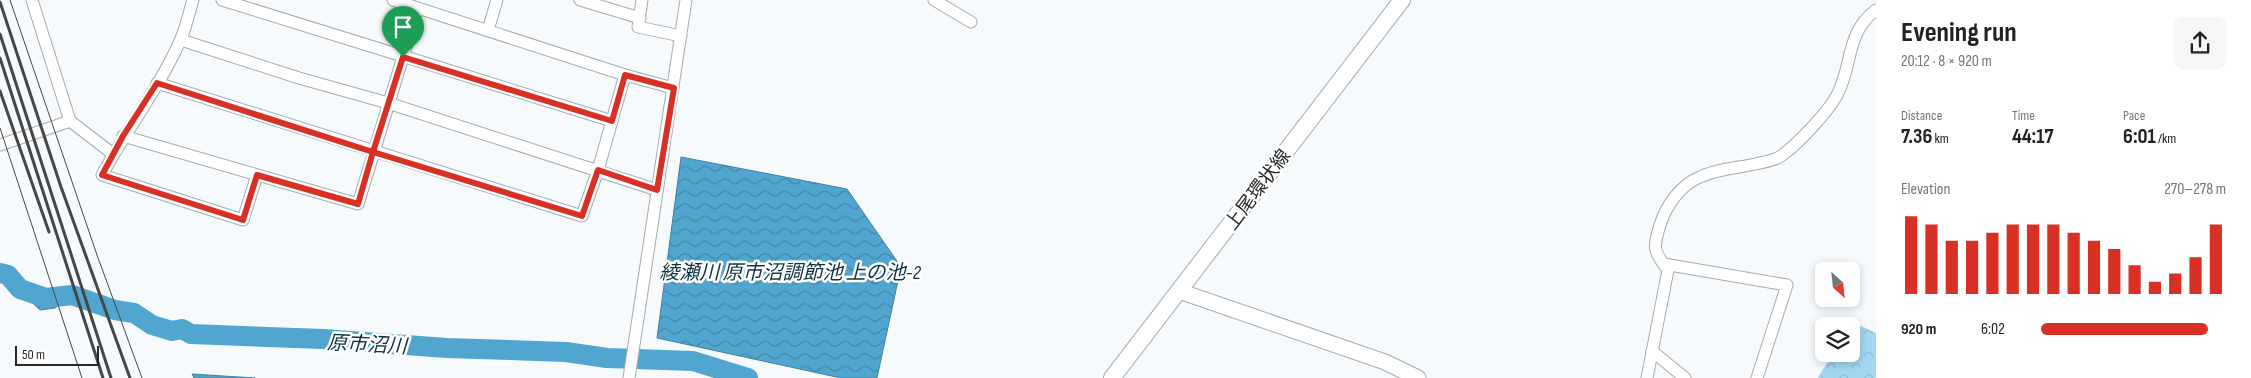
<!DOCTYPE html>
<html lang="en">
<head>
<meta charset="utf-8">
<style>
  :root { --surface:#fff; --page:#f6f6f6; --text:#222; --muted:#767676; --accent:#d93025 }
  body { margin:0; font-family:"Sofia Sans Condensed","Noto Sans JP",sans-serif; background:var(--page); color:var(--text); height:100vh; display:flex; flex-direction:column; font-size:19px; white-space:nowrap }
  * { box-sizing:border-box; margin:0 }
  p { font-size:16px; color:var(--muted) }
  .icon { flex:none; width:28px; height:28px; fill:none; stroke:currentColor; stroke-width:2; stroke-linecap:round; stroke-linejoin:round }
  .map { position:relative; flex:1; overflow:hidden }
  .panel { display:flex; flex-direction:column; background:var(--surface); width:375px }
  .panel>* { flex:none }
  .needle { width:32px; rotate:153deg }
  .fabs { position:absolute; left:1815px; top:262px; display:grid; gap:10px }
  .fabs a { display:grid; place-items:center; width:45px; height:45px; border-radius:8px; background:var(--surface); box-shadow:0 2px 8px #0003; font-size:25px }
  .scale { position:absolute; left:15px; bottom:12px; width:84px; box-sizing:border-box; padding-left:5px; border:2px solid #272829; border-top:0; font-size:14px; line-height:18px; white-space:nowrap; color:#272829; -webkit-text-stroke:4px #fff; paint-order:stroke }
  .pin { position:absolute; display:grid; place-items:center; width:42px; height:42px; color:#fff; margin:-51px -21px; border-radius:50% 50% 50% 0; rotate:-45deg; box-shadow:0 0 5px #0007 }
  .pin .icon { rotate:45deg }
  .round { display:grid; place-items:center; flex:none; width:52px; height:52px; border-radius:8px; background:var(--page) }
  .overview { display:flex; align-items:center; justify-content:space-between; height:85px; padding:0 25px }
  h1 { font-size:28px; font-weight:700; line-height:38px }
  .metrics { display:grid; grid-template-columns:repeat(3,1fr); gap:8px; height:85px; padding:5px 25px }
  .metrics div { display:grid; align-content:center }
  .metrics b { font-size:21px; font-weight:700 }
  .metrics small { font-size:14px; font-weight:400 }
  .metrics p { font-size:14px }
  .chart { height:140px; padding:10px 25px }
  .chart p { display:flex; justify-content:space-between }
  .chart svg { width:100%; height:90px; margin-top:5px; stroke:var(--accent); stroke-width:6 }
  ul { padding:0 25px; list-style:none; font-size:16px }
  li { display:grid; grid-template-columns:80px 60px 1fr; align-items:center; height:38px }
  li i { height:12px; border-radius:6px; background:var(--accent) }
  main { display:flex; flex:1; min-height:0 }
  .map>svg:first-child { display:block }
  .forest { fill:url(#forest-crowns) }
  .water { fill:url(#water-waves); stroke:#44809c }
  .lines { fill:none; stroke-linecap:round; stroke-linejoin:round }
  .river { stroke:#50a6ce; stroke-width:20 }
  .minor-casing { stroke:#a7abad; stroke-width:13 }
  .tertiary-casing { stroke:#a7abad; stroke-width:17 }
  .secondary-casing { stroke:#a7abad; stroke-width:18 }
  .minor { stroke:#fff; stroke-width:11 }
  .tertiary { stroke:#fff; stroke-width:15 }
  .secondary { stroke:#fff; stroke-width:16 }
  .tram { stroke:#454647; stroke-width:1 }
  .rail { stroke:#454647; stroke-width:3 }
  .route-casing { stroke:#fff; stroke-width:10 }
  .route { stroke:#d93025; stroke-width:6 }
  .labels { text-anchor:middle; stroke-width:5; stroke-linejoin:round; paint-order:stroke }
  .street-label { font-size:19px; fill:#272829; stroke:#fff }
  .water-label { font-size:20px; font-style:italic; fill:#0b3343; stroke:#fff }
</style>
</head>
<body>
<main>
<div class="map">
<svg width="1876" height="378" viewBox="0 0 1876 378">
  <defs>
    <pattern id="forest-crowns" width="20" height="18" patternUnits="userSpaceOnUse" patternTransform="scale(1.25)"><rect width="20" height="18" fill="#a3d6f0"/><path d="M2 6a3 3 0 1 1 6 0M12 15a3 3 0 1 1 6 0" fill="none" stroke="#8cb8ce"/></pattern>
    <pattern id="water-waves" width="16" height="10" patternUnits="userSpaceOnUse" patternTransform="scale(1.25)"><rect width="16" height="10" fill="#50a6ce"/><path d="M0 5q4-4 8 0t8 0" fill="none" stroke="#4287a7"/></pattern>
  </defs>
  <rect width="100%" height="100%" fill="#f6fafc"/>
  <path class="forest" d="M1850 321 1876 333V378H1818L1832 354H1851V326H1847Z"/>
  <g class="water">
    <path d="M681 157 847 189 901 267 877 378H841L657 338Z"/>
    <path d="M0 266 24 283 41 299 63 292 68 298 55 308 40 310 0 272Z"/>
    <path d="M192 374 255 378H194Z"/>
  </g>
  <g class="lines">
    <path class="river" d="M0 273 8 275 20 289 46 298 72 295 115 310 134 313 152 325 172 331 182 329 191 334 323 339 447 348 566 352 607 358 693 361 748 378"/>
    <g class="minor-casing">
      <g id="minor">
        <path d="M32 0 70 121 113 154"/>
        <path d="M193 0C189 13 186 28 180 41 159 88 127 129 102 175L243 220 257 175"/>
        <path d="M222 0 612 121"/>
        <path d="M393 0 625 75 673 88"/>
        <path d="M580 0 640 18"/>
        <path d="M642 0 638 27 681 36"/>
        <path d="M934 0 971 22"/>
        <path d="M488 30 497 0"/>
        <path d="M181 40 299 78 388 103 657 190"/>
        <path d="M157 83 582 216 598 170 625 75"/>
        <path d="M123 136 358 204 418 8"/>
        <path d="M0 145 70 121"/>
        <path d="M1664 264 1787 285 1757 378"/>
        <path d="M1652 351 1685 378"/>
        <path d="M629 378 686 0"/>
        <path d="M1647 378 1668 270C1653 251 1653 248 1660 225 1666 206 1680 185 1700 177 1716 169 1738 168 1755 164 1763 162 1774 161 1781 156 1797 145 1828 112 1837 95 1853 66 1845 33 1876 10"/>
      </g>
    </g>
    <g class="tertiary-casing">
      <path id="tertiary" d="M1179 291 1385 362 1418 378"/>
    </g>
    <g class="secondary-casing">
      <path id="secondary" d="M1112 378 1402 0"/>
    </g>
    <use href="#minor" class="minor"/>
    <use href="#tertiary" class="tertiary"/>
    <use href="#secondary" class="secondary"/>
    <g class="tram">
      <path d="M10 0 97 255 142 378"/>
      <path d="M0 128 82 378"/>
    </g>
    <g class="rail">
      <path d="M0 2 61 187 130 378"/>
      <path d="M0 34 111 378"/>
      <path d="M0 58 103 378"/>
      <path d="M0 91 49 232"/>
    </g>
  </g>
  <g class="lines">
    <g class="route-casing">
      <path id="route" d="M403 57 373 152 157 83 123 136 102 175 243 220 257 175 358 204 373 152 582 216 598 170 657 190 674 88 625 75 612 121 403 57"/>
    </g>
    <use href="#route" class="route"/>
  </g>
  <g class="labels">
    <g class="street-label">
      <text transform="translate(1257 189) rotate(-53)" y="7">上尾環状線</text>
    </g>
    <g class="water-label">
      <text x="790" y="279">綾瀬川 原市沼調節池 上の池-2</text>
      <text transform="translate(367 344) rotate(3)" y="7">原市沼川</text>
    </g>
  </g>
</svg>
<div class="fabs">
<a><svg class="needle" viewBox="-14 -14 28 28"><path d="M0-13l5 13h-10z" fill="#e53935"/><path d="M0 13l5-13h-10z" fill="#767676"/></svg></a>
<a><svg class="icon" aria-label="layers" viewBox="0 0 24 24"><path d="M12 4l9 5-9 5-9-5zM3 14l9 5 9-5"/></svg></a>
</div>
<div class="scale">50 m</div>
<div class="pin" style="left:403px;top:57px;background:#1e9e55"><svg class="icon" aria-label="arrive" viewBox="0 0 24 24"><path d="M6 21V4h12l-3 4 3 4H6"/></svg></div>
</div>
<section class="panel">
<div class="overview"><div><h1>Evening run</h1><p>20:12 · 8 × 920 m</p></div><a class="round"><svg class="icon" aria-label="share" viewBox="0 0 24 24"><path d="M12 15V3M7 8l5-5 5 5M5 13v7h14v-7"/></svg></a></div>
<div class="metrics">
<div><p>Distance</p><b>7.36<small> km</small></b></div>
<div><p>Time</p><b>44:17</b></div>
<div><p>Pace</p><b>6:01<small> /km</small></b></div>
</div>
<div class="chart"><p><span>Elevation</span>270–278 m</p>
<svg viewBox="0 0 160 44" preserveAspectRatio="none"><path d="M5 44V6M15 44V10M25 44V18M35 44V18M45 44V14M55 44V10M65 44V10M75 44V10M85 44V14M95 44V18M105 44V22M115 44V30M125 44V38M135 44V34M145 44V26M155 44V10"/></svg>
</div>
<ul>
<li><b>920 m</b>6:02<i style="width:90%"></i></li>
</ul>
</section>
</main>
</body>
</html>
